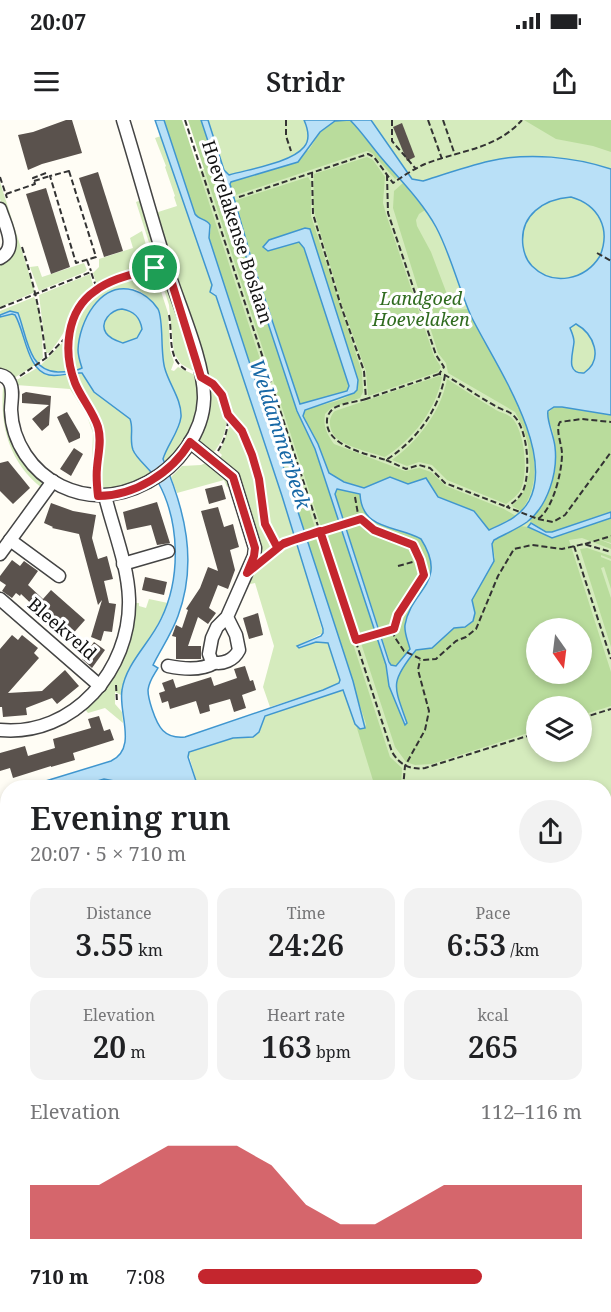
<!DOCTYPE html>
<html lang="en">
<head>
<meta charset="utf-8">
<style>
  :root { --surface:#fff; --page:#f2f2f2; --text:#202124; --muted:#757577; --accent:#c4262e }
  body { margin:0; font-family:"Noto Serif",serif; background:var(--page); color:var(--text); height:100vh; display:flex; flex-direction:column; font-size:22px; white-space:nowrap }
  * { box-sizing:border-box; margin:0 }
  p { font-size:20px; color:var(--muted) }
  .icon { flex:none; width:33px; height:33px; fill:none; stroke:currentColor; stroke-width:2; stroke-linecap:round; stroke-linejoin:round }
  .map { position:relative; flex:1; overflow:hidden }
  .details { position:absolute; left:0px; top:660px; width:612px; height:532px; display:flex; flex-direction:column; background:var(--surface); border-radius:24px 24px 0 0; box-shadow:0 3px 9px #0003 }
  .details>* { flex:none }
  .needle { width:39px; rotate:166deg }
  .controls { position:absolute; left:526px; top:498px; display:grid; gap:12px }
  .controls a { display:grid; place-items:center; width:66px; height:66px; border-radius:50%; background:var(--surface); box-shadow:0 3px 9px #0003; font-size:30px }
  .pin { position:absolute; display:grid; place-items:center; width:51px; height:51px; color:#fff; margin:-26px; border:3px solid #fff; border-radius:50%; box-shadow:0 2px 6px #0007 }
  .round { display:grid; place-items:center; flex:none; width:63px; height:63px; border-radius:32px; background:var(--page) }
  .overview { display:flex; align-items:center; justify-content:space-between; height:102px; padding:0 30px }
  h1 { font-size:33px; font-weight:600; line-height:45px }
  .metrics { display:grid; grid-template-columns:repeat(3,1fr); gap:9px; height:102px; padding:6px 30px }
  .metrics div { display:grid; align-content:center; border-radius:15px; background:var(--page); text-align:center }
  .metrics b { font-size:30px; font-weight:600 }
  .metrics small { font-size:16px; font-weight:400 }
  .metrics p { font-size:16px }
  .chart { height:168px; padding:12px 30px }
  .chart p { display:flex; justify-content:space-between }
  .chart svg { width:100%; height:108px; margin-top:6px; fill:var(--accent); opacity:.7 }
  ul { padding:0 30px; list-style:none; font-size:20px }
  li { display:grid; grid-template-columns:96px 72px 1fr; align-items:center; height:45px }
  li i { height:15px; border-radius:8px; background:var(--accent) }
  .status { display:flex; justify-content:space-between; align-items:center; height:42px; padding:0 30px; background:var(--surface); direction:ltr }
  .status svg { height:16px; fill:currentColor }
  header { display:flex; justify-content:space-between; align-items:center; height:78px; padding:0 30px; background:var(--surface); font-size:27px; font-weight:600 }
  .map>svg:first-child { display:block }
  .green { fill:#d5ebbd; fill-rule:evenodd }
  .forest { fill:#b9dc9c; fill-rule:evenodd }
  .water { fill:#b9e0f7; stroke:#3f96cf; stroke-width:1.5; fill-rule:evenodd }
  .building { fill:#5a524d }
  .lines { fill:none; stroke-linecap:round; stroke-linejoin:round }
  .street-casing { stroke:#444; stroke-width:15 }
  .path { stroke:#333; stroke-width:2; stroke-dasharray:6 3; stroke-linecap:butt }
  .street { stroke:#fff; stroke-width:12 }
  .route-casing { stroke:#fff; stroke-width:12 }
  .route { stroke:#c4262e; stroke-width:8 }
  .labels { text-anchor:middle; stroke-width:6; stroke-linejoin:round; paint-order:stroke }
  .street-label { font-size:18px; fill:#111; stroke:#fff }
  .park-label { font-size:18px; font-style:italic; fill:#2f6b1f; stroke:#fff }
  .water-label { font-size:20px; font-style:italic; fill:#1768a6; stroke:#fff }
</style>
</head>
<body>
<div class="status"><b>20:07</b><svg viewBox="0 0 49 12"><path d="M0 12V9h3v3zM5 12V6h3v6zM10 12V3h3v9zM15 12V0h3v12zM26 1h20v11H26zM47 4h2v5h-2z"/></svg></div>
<header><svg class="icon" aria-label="menu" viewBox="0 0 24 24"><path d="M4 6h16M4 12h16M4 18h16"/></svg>Stridr<svg class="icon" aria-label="share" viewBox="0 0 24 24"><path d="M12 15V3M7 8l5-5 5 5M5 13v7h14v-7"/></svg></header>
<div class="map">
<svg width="611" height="1192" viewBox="0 0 611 1192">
  <rect width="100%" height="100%" fill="#fffdf5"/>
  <g class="green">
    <path d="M208 0H611V1192H490L487 1185H604V668L198 667 188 632 233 618H243L269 593 343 570 357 608 283 379 295 418 282 422C258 416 262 357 255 337 249 320 239 306 230 291 221 276 225 270 207 258L155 93 177 86 174 77 175 76 165 47 166 46 155 18 161 16 212 165 210 172 216 176 178 61 221 41ZM537 508H582V554H537ZM537 586H582V632H537Z"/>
    <path d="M0 62 35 172 0 187V142L13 120 0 79Z"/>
    <path d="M141 80 194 246 195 252 181 244 174 233 169 185 136 82Z"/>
    <path d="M142 111 152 146 97 166 93 153 99 147V139L133 128 130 118Z"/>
    <path d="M84 143 87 150 85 152 39 171 30 147 38 146 42 157Z"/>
    <path d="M154 150 168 193 170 230 174 242 171 250 174 251 178 247 197 256C201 293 192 312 170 340L164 341C163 331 179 308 180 294 182 279 168 262 164 247 160 231 164 205 159 192 157 187 152 182 148 178 125 153 94 180 84 203 78 219 78 232 82 248L73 251C62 179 94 169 154 150Z"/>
    <path d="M90 154 94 169C74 187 67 213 49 233H46L39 175Z"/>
    <path d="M34 177C43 193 42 219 43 238L37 243C24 226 28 204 10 191L0 195V191Z"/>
    <path d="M122 189C134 192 140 196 142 209L137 218 123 223C117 221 110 219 106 213 99 202 111 190 122 189Z"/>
    <path d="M8 194H13L17 198 35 245 14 258 0 249V197Z"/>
    <path d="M63 222 67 226 70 252 48 251 40 246Z"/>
    <path d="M37 248 41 251 70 254 75 269 91 295 98 314 94 354 96 370H91L93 313 87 296 70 269 16 265 15 261Z"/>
    <path d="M80 252 84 254 94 272 130 299C134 309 129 319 133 330 136 339 148 345 154 353L129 366 99 370 98 354 101 313 97 299 78 267 73 253Z"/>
    <path d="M207 262C232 279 232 313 212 334L201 324 199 320Z"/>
    <path d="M7 265V282L41 359 42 368C10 343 0 308 3 268Z"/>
    <path d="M232 303 237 305 246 321 254 347 261 392 271 423 268 433 256 443 260 433 219 339 222 335 219 332C225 323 226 310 232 303Z"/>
    <path d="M208 342 229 359 232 366 227 367 224 360 177 373 171 357 182 346 201 345Z"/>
    <path d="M297 422 323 513 297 526 299 528 316 522 328 523 340 560 339 563 323 570 270 587 263 567 274 526 255 463 246 465C254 446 263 438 283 432L284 425Z"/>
    <path d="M149 479 168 483 150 520 129 550 121 575 115 572V584L122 592 123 603 105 588 88 593 84 588C120 551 130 536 134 483H139V486L146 488Z"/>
    <path d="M0 689H7V1012L0 988Z"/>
    <path d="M61 1185H187L189 1192H63Z"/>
    <path d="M246 1185H478L480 1192H249Z"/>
  </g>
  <g class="forest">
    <path d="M164 0H182L390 637 402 648 401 667H375L356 605 358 608H365L366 604 209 118 211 109 207 101 197 98 195 94Z"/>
    <path d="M188 0H201L297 291 315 329 386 545 389 566 407 603C394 566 389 563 416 530L432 528 454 508 465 507 474 490 471 483 473 477 495 438 492 424 494 420 520 406 528 407 539 413 563 415 611 398V423L595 418 611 424V429L582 418 569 420 611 552V586L582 595V586H537V610L432 644 415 645 406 642 395 627 325 413H323ZM537 508H582V554H537Z"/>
    <path d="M350 0 398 57 395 59 372 33 367 31 233 76 230 62 309 30 320 12 335 1Z"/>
    <path d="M524 0H611V32L593 26 556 19Z"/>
    <path d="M367 37 373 40 385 57 383 83 386 94 434 236 441 247 438 252 368 276 366 251 342 185 313 88 314 54Z"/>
    <path d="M308 57 311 62V96L362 252 363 272 360 278 331 288 325 294C323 307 327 314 334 324L405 351 419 348 431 352 446 366 504 389 516 396 488 410 474 391 390 357 364 368 334 358 328 353 318 324 306 305 302 292C317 283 353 283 358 265L311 113 294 123 299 122 304 128 349 266 347 271 300 284 234 81Z"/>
    <path d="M403 63 425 90 419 94 416 100 417 106 431 132 453 190 469 189C476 209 490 227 500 246 521 286 553 350 521 391L512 386 523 373 530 351 528 324 523 307 515 292 448 253 446 243 438 233 393 88 394 71Z"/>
    <path d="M439 256 442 257C436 290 413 319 385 337 373 333 350 328 339 320 330 314 326 299 335 291Z"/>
    <path d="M447 259C463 269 479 280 496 290 501 293 508 294 512 298 525 312 529 354 520 371 516 377 511 380 506 384L447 360 432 345 419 342 407 346 392 340C418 321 441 292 447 259Z"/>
    <path d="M555 286 611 295V392L549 413 528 400C553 381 559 341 553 312 551 305 548 300 547 294Z"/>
    <path d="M337 369 360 374C361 408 398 406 421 419 449 464 411 469 405 505 404 513 408 521 410 529L396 546 391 545 390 542 335 374Z"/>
    <path d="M587 428 611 436V439L601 435V437L611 441V469L604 447 601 448 611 478V527L580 429Z"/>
    <path d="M0 988 8 1012V1185H61L63 1192H0Z"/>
    <path d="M611 992V1192H502L501 1185H604V993Z"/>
    <path d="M187 1185H246L249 1192H189Z"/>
  </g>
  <g class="water">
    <path d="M155 0H164L195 94C199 100 207 99 210 105L209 118 353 561 365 608 360 609 355 604 343 570 265 596 259 612 253 617 233 618 189 632 188 637 198 667H119L114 661 104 659 77 667H26L111 641C138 628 118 593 122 570 126 543 150 523 161 499 181 458 180 402 158 362 152 350 137 340 133 330 129 319 134 309 130 299L94 272 82 253C72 252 60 257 49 255 27 251 25 211 15 195L12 194 0 197V195L10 191 18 193C27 216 28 251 58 252 66 252 75 252 82 248 80 242 78 236 78 230 79 202 100 161 133 170 143 173 152 180 158 189 164 200 160 234 165 249 169 264 182 280 181 297 179 312 167 325 163 339 185 390 198 442 178 496 172 513 161 529 153 545L158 548C154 555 149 561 148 570 148 576 150 583 152 589 158 607 164 619 185 617L323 570 339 563 340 560 328 523 316 522 299 528 297 526 321 516 323 513V509L282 376 216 176 210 172 212 165ZM122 189C134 191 140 197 142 209L137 218 123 223C117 221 110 219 106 213 99 202 111 190 122 189Z"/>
    <path d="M201 0H208L224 50 229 55C249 49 291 43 304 27 311 19 308 9 304 0H371L412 59 423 61C445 54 468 46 490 41 529 32 574 37 611 49V295L562 287H554L548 291C546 300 554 315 555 327 558 352 548 386 527 402 517 409 505 414 494 420L492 424 494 441 472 480 475 493 473 501 465 507 454 508 432 528 416 530C389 563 394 566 407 603L405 605 389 566 386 545 315 329 297 291ZM350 0C361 11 369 23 379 35 398 58 421 80 436 107 451 135 458 167 471 196 493 241 556 330 529 381 520 397 504 403 489 410L474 391 438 377 426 358 408 364 390 357 364 368 344 362 329 353 318 324 303 296 305 290 354 273 357 270 358 260 310 109 305 108 269 120 263 127 268 131 299 122 304 128 349 266 347 271 300 284 250 134 230 64 231 62 298 42 320 12 335 1ZM571 77C599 85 611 109 600 136 585 160 553 167 532 146 527 141 524 133 523 126 519 95 544 79 571 77ZM576 204C594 214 604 239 584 253 565 254 573 234 574 222 574 217 572 213 570 208ZM337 369 360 374C362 411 396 405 421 419 449 463 411 469 405 505 404 513 408 521 410 529L396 546 391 545 389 542 335 374Z"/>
    <path d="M611 392V398L552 418 528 407 531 403 546 412H552Z"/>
  </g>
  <g class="building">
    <path d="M66 0H72L82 33 42 44 28 50 18 15 33 12Z"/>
    <path d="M402 3 415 37 407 41 393 7Z"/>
    <path d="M98 52 123 131 104 137 79 58Z"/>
    <path d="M46 68 70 147 51 154 26 74Z"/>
    <path d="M26 272 51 276 49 305 42 311 32 299 49 285 22 283V274Z"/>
    <path d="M67 292 80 314V318L69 323 57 297Z"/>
    <path d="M74 328 83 334 71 356 60 349Z"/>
    <path d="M8 341 30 368 13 384 0 371V343Z"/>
    <path d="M222 365 226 379 209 384 205 369Z"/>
    <path d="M157 382 170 423 157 425 151 405 127 410 123 392Z"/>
    <path d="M51 383 73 391 96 395 92 418 98 439 107 436 113 459 104 461 109 483 116 484 112 512 104 511 101 521 91 517 102 480 98 485 79 414 52 408 53 407 44 403Z"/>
    <path d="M218 387 224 407 233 404 236 416 239 427 230 430 235 450 228 469 218 465 209 488 216 493 208 504 198 497 188 526H201V539H176V517L172 516 176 505 182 508 188 490 186 489 200 468 208 447 218 451 201 391Z"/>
    <path d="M12 440 20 446 24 441 38 451 28 465 43 479 51 470 85 500 69 518 57 507 53 511 37 497 41 493 21 474 20 476 16 473 12 478 2 471 6 465 0 461V456Z"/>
    <path d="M145 457 167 462 164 475 142 470Z"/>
    <path d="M258 493 263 515 249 519 243 498Z"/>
    <path d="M12 515 18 520 22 515 38 528 34 533 39 538 8 573 42 571 65 550 79 566 57 584 52 578 26 588 27 595 3 597 2 587H0V529Z"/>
    <path d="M94 522 105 530 92 548 82 539Z"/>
    <path d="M245 546 250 561 253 560 256 570 242 575 246 588 234 592 230 579 209 585 210 591 200 594 196 581 170 589 168 581 162 583 159 573 165 571 162 563 173 559 176 568 211 557 214 566 237 558 234 549Z"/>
    <path d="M99 596 104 611 110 609 114 620 73 633 75 640 51 647V646L13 658 10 648 0 651V633L25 626 28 636 55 628 53 619 91 608 88 599Z"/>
  </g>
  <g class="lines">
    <g class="street-casing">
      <g id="street">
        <path d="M0 89C5 105 19 128 0 138"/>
        <path d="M0 255C5 256 8 258 10 263 14 271 11 281 11 290 12 322 32 352 61 366 90 380 120 377 148 362 178 346 203 313 204 279 205 245 181 190 170 157 153 105 139 52 123 0"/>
        <path d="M190 322 233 357 255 428 254 436 227 497 217 507 212 518 209 534 212 542C223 545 234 540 239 530L236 515 227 497"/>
        <path d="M10 420 59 456"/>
        <path d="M0 434 53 361"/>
        <path d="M123 444 168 431"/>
        <path d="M0 479 100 566"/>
        <path d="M168 546C183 549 201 551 214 543"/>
        <path d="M0 610C74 617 131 549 129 479 128 445 113 409 105 376"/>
      </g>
    </g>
    <g class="path">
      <path d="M185 0 392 632C400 645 410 650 425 648L537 613"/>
      <path d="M286 0V16L291 31"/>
      <path d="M392 0V21L416 49"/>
      <path d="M428 0 442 39"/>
      <path d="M443 0 455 35"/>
      <path d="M69 51 96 137 76 143 50 56Z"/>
      <path d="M312 52 313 94 341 186 364 251 366 279 439 254"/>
      <path d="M387 55 388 93 436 235 444 247 439 254 445 255C462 265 479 277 497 287 502 290 509 291 513 295 528 308 531 353 523 371 519 378 513 383 507 387L538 399C553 389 562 352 562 334 562 324 555 310 560 302L582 299 611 302"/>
      <path d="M0 57 7 78"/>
      <path d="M34 61 50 56"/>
      <path d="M6 74 35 64 33 58 46 53"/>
      <path d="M239 77 368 34 374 37 393 63C403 56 414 49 425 44 460 30 495 30 522 0"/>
      <path d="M22 127C35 167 41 196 46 238"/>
      <path d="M597 133 611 141"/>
      <path d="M87 140 91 151"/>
      <path d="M0 188 91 152 97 169"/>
      <path d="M169 195C173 215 166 240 188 251"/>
      <path d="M20 256 46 238 68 215"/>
      <path d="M216 267C232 286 231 310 218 331"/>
      <path d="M366 279C356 282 343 283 334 288 330 291 327 296 327 300 325 326 367 334 386 340 416 321 439 290 445 255"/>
      <path d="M229 295C246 311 255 336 259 359 263 382 261 408 277 427L266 438"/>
      <path d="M386 340 406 349 419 345 430 348 445 363 507 387"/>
      <path d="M97 364C96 347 102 330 100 313 97 296 84 284 77 268 62 237 65 193 94 171 111 158 134 154 154 148"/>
      <path d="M355 377 358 394 361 399"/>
      <path d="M538 399 553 402 565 395 611 332"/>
      <path d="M585 424 611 416"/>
      <path d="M574 426 611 539"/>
      <path d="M277 427 320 411 361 399 373 410 413 425 420 440 424 455 398 495 394 516 404 531 423 540 436 539 456 521 466 517 476 509 498 456 514 429 532 425 562 429 584 424 611 432"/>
      <path d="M398 446 420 440"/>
      <path d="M356 520 394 509"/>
      <path d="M116 565 117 582"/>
      <path d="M582 598 611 589"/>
      <path d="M403 668 405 646 425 610 429 591 418 550 420 540"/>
      <path d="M500 1185 501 1192"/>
      <path d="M569 1192 570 1185"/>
      <path d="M609 1192 611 1189"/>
    </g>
    <use href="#street" class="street"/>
  </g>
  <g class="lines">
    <g class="route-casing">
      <path id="route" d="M155 148C135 154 112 158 95 171 66 191 63 232 75 263 81 278 93 291 98 307 102 321 98 334 97 348 96 357 97 367 98 376 134 376 172 353 190 322L233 357 255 428 254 436 247 453 284 423 361 399 374 410 413 425 420 440 424 455 398 495 394 509 356 520 320 411C306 416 290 420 277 427L265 404 259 359 252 335 242 311 228 295 222 275 213 264 201 257 166 144 155 148"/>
    </g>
    <use href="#route" class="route"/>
  </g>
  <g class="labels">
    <g class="street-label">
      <text transform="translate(237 112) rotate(72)" y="6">Hoevelakense Boslaan</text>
      <text transform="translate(62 509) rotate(41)" y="6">Bleekveld</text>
    </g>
    <g class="park-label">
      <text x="421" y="185">Landgoed<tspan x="421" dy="21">Hoevelaken</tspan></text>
    </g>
    <g class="water-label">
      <text transform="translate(280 314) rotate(72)" y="7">Weldammerbeek</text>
    </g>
  </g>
</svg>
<div class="controls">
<a><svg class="needle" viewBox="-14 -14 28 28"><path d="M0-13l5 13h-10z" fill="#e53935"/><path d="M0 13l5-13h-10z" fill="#757577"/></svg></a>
<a><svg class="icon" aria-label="layers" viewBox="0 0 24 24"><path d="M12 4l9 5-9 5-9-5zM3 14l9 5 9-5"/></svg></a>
</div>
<div class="pin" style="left:155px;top:148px;background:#1e9e55"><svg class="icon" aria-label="arrive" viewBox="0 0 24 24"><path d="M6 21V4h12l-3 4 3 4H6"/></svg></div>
<section class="details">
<div class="overview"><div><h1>Evening run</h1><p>20:07 · 5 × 710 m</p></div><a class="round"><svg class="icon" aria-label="share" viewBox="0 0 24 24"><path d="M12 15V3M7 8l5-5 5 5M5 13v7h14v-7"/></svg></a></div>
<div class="metrics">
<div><p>Distance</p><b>3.55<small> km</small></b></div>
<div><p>Time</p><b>24:26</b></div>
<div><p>Pace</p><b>6:53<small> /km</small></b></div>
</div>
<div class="metrics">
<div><p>Elevation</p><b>20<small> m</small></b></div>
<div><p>Heart rate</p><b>163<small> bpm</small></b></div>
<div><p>kcal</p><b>265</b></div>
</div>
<div class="chart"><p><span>Elevation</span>112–116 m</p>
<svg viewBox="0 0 160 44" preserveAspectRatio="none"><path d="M0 44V22L10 22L20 22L30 14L40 6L50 6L60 6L70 14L80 30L90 38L100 38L110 30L120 22L130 22L140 22L150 22L160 22V44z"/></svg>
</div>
<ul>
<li><b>710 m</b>7:08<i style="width:74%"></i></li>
</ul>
</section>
</div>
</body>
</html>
